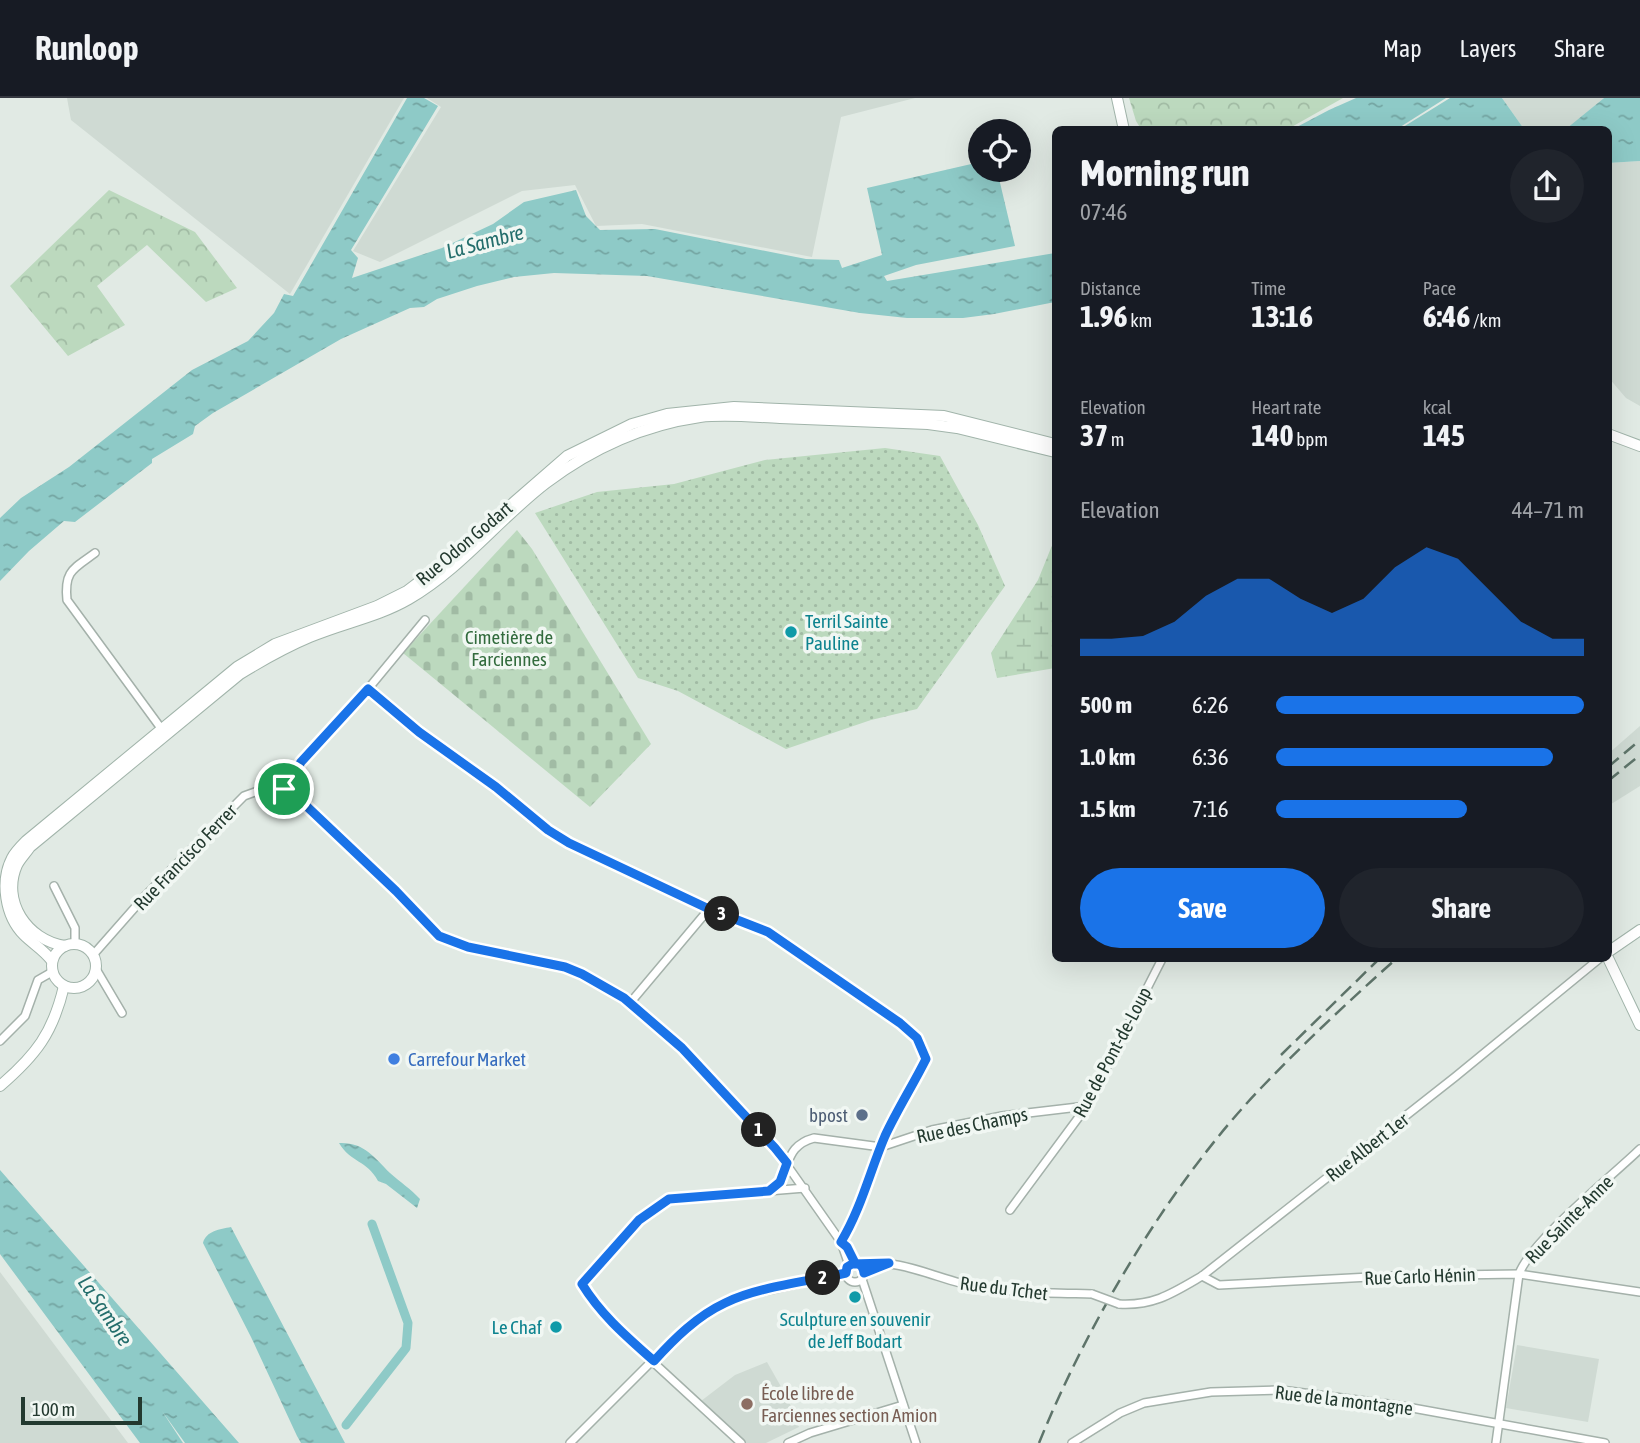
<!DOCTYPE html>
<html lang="en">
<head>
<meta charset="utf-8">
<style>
  :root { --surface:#171b24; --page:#20242c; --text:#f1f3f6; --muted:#9ea1a6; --line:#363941; --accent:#1a73e8 }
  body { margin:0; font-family:"Asap Condensed",sans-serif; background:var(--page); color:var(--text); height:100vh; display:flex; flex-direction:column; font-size:26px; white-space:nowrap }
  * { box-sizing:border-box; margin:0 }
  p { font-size:23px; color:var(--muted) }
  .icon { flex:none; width:38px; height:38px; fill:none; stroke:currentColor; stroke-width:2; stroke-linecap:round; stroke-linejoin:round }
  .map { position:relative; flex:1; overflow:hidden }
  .details { position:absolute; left:1052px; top:28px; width:560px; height:836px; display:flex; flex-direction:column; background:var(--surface); border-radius:10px; box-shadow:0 7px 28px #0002 }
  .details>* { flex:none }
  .fabs { position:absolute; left:968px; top:21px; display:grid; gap:14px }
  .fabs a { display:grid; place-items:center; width:63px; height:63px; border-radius:50%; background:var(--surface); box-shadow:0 7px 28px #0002; font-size:35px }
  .scale { position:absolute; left:21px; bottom:18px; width:121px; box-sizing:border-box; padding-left:7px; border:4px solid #23392f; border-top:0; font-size:19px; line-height:24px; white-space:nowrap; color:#23392f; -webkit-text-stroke:5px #f1f7f3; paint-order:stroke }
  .pin { position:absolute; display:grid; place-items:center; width:60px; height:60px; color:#fff; margin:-30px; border:4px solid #fff; border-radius:50%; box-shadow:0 2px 7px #0007 }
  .km { position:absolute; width:35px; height:35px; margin:-18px; border-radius:50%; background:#222; color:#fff; font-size:19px; line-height:35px; text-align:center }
  .round { display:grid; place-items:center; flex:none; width:74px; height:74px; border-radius:37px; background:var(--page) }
  .head { display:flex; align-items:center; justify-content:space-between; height:119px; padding:0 28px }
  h1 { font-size:38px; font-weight:700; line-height:52px }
  .stats { display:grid; grid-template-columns:repeat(3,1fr); gap:10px; height:119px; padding:7px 28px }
  .stats div { display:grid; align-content:center }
  .stats b { font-size:30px; font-weight:700 }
  .stats small { font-size:19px; font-weight:400 }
  .stats p { font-size:19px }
  .chart { height:196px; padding:14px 28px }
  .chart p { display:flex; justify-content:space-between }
  .chart svg { width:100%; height:126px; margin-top:7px; fill:var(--accent); opacity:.7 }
  .primary-button { display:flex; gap:14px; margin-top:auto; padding:14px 28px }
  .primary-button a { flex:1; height:80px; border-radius:42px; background:var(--accent); color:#fff; font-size:28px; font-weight:700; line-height:80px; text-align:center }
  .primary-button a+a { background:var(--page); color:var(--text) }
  ul { padding:0 28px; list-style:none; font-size:23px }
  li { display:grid; grid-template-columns:112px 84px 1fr; align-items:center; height:52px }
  li i { height:18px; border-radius:9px; background:var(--accent) }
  header { display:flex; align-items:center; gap:42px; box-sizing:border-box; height:98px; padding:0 35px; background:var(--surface); border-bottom:2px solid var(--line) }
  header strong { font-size:33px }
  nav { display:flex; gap:38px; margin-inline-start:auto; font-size:24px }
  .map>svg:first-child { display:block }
  .built { fill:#cfdad3 }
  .grass { fill:url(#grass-dots) }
  .forest { fill:url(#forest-crowns) }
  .wetland { fill:url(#wetland-marsh) }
  .cemetery { fill:url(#cemetery-stones) }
  .water { fill:url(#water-ripples) }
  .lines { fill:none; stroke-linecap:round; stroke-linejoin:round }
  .canal { stroke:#8ecac7; stroke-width:9 }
  .street-casing { stroke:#a4b1aa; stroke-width:10 }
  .secondary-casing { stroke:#a1b4aa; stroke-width:12 }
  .street { stroke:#fff; stroke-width:7 }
  .secondary { stroke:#fff; stroke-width:10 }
  .rail { stroke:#5e746a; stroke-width:2.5; stroke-dasharray:14 7; stroke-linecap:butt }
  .street-bridge-casing { stroke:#a4b1aa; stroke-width:10; stroke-linecap:butt }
  .street-bridge { stroke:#fff; stroke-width:7 }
  .route-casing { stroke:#fff; stroke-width:14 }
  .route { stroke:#1a73e8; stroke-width:9 }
  .culture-dot { fill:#0f9aa8; stroke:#f1f7f3; stroke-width:2.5 }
  .shop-dot { fill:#3f7fe0; stroke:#f1f7f3; stroke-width:2.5 }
  .service-dot { fill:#5c6f8a; stroke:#f1f7f3; stroke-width:2.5 }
  .education-dot { fill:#8d6e63; stroke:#f1f7f3; stroke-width:2.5 }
  .labels { text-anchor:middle; stroke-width:7; stroke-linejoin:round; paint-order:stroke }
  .street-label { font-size:19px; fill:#23392f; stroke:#f1f7f3 }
  .culture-label { font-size:19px; fill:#0d838f; stroke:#f1f7f3; text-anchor:start }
  .park-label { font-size:19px; fill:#326b3d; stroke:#f1f7f3 }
  .shop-label { font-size:19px; fill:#366cbe; stroke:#f1f7f3; text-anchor:start }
  .service-label { font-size:19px; fill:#4e5e75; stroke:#f1f7f3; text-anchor:end }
  .education-label { font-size:19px; fill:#785e54; stroke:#f1f7f3; text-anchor:start }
  .water-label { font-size:21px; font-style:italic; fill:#246e6c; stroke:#f1f7f3 }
</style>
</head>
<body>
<header>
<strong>Runloop</strong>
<nav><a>Map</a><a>Layers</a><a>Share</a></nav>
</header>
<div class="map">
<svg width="1640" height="1345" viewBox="0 0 1640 1345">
  <defs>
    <pattern id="grass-dots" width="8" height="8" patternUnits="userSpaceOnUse" patternTransform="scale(1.75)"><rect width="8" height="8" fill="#bcd9be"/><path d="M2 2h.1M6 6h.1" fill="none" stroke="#a1bba4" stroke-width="1.8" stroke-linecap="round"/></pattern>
    <pattern id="forest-crowns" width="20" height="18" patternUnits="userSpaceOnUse" patternTransform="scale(1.75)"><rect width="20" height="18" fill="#bcd9be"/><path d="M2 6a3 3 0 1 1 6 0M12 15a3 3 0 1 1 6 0" fill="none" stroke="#a1bba4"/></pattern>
    <pattern id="wetland-marsh" width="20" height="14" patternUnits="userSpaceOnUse" patternTransform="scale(1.75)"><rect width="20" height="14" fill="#bcd9be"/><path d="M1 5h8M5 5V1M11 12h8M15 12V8" fill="none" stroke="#a1bba4"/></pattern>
    <pattern id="cemetery-stones" width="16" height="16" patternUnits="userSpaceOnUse" patternTransform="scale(1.75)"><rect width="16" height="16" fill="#bcd9be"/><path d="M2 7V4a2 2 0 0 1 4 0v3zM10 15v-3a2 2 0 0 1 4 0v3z" fill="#a1bba4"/></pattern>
    <pattern id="water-ripples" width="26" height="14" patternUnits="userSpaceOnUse" patternTransform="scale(1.75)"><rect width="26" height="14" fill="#8ecac7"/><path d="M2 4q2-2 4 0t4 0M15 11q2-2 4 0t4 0" fill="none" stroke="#74a5a2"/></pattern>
  </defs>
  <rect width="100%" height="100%" fill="#e1eae4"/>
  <g class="built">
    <path d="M67 0H404L290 196 71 22Z"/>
    <path d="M427 0H915L841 19 812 159 642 126 596 128 575 87 522 93 380 164 353 153 441 9Z"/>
    <path d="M1502 0H1604L1566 32 1524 31Z"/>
    <path d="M1640 63V308L1626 300 1608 279V65Z"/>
    <path d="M1640 628V688L1608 708V656Z"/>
    <path d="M0 1174 128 1345H0Z"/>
    <path d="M1517 1247 1599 1261 1588 1324 1506 1310Z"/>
    <path d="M767 1264 788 1301 799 1329 766 1345H746L701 1303 735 1277Z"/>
  </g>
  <path class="grass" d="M885 350 940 358 978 427 1005 488 917 611 871 622 786 651 678 593 638 580 535 415 597 394 674 386 765 362Z"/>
  <g class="forest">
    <path d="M1129 0H1343L1288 31H1141L1136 23Z"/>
    <path d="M109 92 195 134 237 190 206 204 147 147 97 188 125 227 68 258 10 188Z"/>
  </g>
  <path class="wetland" d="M1055 440V570L997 580 991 555 1038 482Z"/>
  <path class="cemetery" d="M517 432 532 451 651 646 590 709 403 555Z"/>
  <g class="water">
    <path d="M407 0H424L438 8 351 152 358 160 352 180 442 150 493 126 524 104 576 92 586 118 600 132 655 131 806 161 839 162 842 170 882 157 867 90 980 64V72H997L1015 148 916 167 884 178 887 183 1055 155V204L994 216 963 220H907L860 215 647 178 554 175 514 179 477 188 437 201 424 209 410 210 341 241 213 315 195 328 193 336 152 361V365L75 424 64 423 29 453 0 483V420L21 400 69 369 192 272 248 243 274 215 284 196 293 198Z"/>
    <path d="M1356 0H1446L1397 31H1293L1329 12Z"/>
    <path d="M1450 0H1502L1524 31H1400Z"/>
    <path d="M1604 0H1640V63L1608 65V32L1566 31Z"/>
    <path d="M339 1045C364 1044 374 1059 390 1075 400 1084 411 1091 420 1101L417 1110 386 1086 378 1083C367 1062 351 1065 339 1045Z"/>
    <path d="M0 1072 239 1345H185L162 1313 183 1345H140L0 1156Z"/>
    <path d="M231 1129 345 1345H301L297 1338 251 1239 203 1145C206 1133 220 1131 231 1129Z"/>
  </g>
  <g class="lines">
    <path class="canal" d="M346 1327 406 1250 408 1225 372 1126"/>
    <g class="street-casing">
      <g id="street">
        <path d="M95 455C73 471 64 473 67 502L163 633"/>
        <path d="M368 591 419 634 496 689 548 732 569 745 709 811 768 834 900 925 917 940 926 961C913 987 897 1012 885 1038 870 1073 861 1111 841 1144"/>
        <path d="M284 691 301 664 368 591 425 522"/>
        <path d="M54 788 75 830V847"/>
        <path d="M93 857 145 798 244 698 266 690 286 692 299 701 396 793 439 838 469 849 565 869 582 875 624 900 682 950 775 1050 841 1144 849 1167"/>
        <path d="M96 871 122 915"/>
        <path d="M630 905 709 811"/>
        <path d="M0 943 25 918 38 882 52 874"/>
        <path d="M770 1092C793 1075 781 1049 814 1040L881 1049 932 1032 1002 1018 1087 1008"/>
        <path d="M1010 1112 1087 1008 1162 861"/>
        <path d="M841 1144 847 1149 855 1165"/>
        <circle cx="855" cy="1175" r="9"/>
        <path d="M860 1167C897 1158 941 1183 977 1189 1016 1195 1054 1195 1092 1196"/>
        <path d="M864 1175 885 1166"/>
        <path d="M1202 1178 1219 1187 1389 1178 1519 1176 1640 1194"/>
        <path d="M862 1181 916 1345"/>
        <path d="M1119 1206C1154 1208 1173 1195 1202 1178L1455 979 1599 861"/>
        <path d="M570 1345 676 1239 713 1211 743 1198 846 1175"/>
        <path d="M741 1345 616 1230 592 1202 582 1186 639 1122 669 1101 805 1090"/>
        <path d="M788 1345 810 1335 903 1307"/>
        <path d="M1072 1345 1120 1315 1144 1305 1211 1294 1281 1292 1396 1307 1605 1345"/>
        <path d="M1496 1345 1519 1176C1532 1142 1611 1079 1640 1051"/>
      </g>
    </g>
    <g class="secondary-casing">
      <g id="secondary">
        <path d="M1117 0 1124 32"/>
        <path d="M1608 336 1640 348"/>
        <circle cx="74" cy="868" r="22"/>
        <path d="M65 848C27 842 1 803 17 767 20 761 26 755 30 749L240 576C263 562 286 549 310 539 343 525 378 519 409 501 461 471 499 421 546 385 591 351 644 327 700 319 726 316 754 319 780 320 829 322 878 324 928 326L957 330 1055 354"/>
        <path d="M1608 854 1640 832"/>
        <path d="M1608 860 1640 927"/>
        <path d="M52 863C44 852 33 846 24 837 5 818 0 783 12 760 15 754 21 748 26 743L237 569 275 546 377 508 407 493 444 465 567 358 632 326 667 316 734 309 944 318 1055 346"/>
        <path d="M0 988C36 957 53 935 64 888"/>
      </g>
    </g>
    <use href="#street" class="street"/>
    <use href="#secondary" class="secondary"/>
    <g class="rail">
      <path d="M1608 669 1640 642"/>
      <path d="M1608 683 1640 657"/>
      <path d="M1281 957 1379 861"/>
      <path d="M1039 1345C1088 1224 1171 1084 1261 990 1304 945 1350 902 1396 861"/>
    </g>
    <g class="street-bridge-casing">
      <path id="street-bridge" d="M1092 1196 1119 1206"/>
    </g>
    <use href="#street-bridge" class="street-bridge"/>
  </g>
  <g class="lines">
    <g class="route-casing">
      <path id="route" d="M284 691 299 701 396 793 439 838 468 849 565 869 582 876 624 900 682 950 775 1050 787 1065 780 1084 769 1093 669 1101 639 1122 582 1186C601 1217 627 1239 654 1263 674 1241 697 1218 725 1205 760 1188 807 1184 846 1175L847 1169 852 1166 889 1165 864 1175C863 1169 861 1166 855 1165L847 1149 841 1144C861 1111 870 1073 885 1038 897 1012 913 987 926 961L917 940 900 925 768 834 709 811 569 745 548 732 496 689 419 634 368 591 301 664 284 691"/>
    </g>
    <use href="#route" class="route"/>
  </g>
  <g class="culture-dot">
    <circle cx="791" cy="534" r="7"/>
    <circle cx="855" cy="1199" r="7"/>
    <circle cx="556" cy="1229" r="7"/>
  </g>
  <circle class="shop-dot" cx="394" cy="961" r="7"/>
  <circle class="service-dot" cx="862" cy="1017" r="7"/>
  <circle class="education-dot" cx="747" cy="1306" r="7"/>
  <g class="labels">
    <g class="street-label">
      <text transform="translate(464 445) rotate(-40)" y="7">Rue Odon Godart</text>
      <text transform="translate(185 759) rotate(-46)" y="7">Rue Francisco Ferrer</text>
      <text transform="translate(1112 954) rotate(-62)" y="7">Rue de Pont-de-Loup</text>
      <text transform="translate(972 1027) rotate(-12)" y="7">Rue des Champs</text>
      <text transform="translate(1367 1049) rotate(-38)" y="7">Rue Albert 1er</text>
      <text transform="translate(1569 1121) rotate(-45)" y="7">Rue Sainte-Anne</text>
      <text transform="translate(1420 1178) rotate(-2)" y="7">Rue Carlo Hénin</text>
      <text transform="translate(1004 1190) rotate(7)" y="7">Rue du Tchet</text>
      <text transform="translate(1344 1302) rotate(7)" y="7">Rue de la montagne</text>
    </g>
    <g class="culture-label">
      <text x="805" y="530">Terril Sainte<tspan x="805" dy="22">Pauline</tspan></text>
      <text x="855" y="1228" text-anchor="middle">Sculpture en souvenir<tspan x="855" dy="22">de Jeff Bodart</tspan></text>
      <text x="542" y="1236" text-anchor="end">Le Chaf</text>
    </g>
    <g class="park-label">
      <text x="509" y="546">Cimetière de<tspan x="509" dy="22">Farciennes</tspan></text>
    </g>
    <g class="shop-label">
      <text x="408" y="968">Carrefour Market</text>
    </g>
    <g class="service-label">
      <text x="848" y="1024">bpost</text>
    </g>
    <g class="education-label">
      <text x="761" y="1302">École libre de<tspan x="761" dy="22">Farciennes section Amion</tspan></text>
    </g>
    <g class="water-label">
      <text transform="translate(485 144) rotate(-15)" y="7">La Sambre</text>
      <text transform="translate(105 1213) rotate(56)" y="7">La Sambre</text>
    </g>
  </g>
</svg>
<div class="fabs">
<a><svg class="icon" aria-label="locate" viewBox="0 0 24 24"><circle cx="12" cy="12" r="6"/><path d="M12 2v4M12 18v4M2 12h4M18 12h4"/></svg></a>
</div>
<div class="scale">100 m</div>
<div class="pin" style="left:284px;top:691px;background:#1e9e55"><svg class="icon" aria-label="arrive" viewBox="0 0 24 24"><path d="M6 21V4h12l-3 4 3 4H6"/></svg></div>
<b class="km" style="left:759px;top:1032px">1</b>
<b class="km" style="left:823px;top:1180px">2</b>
<b class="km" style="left:722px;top:816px">3</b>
<section class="details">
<div class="head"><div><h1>Morning run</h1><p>07:46</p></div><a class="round"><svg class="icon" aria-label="share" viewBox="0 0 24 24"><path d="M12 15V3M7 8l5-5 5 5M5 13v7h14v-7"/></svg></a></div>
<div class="stats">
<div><p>Distance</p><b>1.96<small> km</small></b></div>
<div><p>Time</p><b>13:16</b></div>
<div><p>Pace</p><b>6:46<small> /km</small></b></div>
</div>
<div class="stats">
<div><p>Elevation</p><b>37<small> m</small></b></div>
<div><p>Heart rate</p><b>140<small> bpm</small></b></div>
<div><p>kcal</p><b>145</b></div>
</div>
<div class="chart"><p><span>Elevation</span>44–71 m</p>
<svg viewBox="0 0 160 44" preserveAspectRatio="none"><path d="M0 44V38L10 38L20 37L30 32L40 23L50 17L60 17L70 24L80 29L90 24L100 13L110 6L120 10L130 21L140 32L150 38L160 38V44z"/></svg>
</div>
<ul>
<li><b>500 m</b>6:26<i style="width:100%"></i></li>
<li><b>1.0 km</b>6:36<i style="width:90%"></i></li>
<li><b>1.5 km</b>7:16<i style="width:62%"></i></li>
</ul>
<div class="primary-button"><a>Save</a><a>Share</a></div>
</section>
</div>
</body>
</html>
